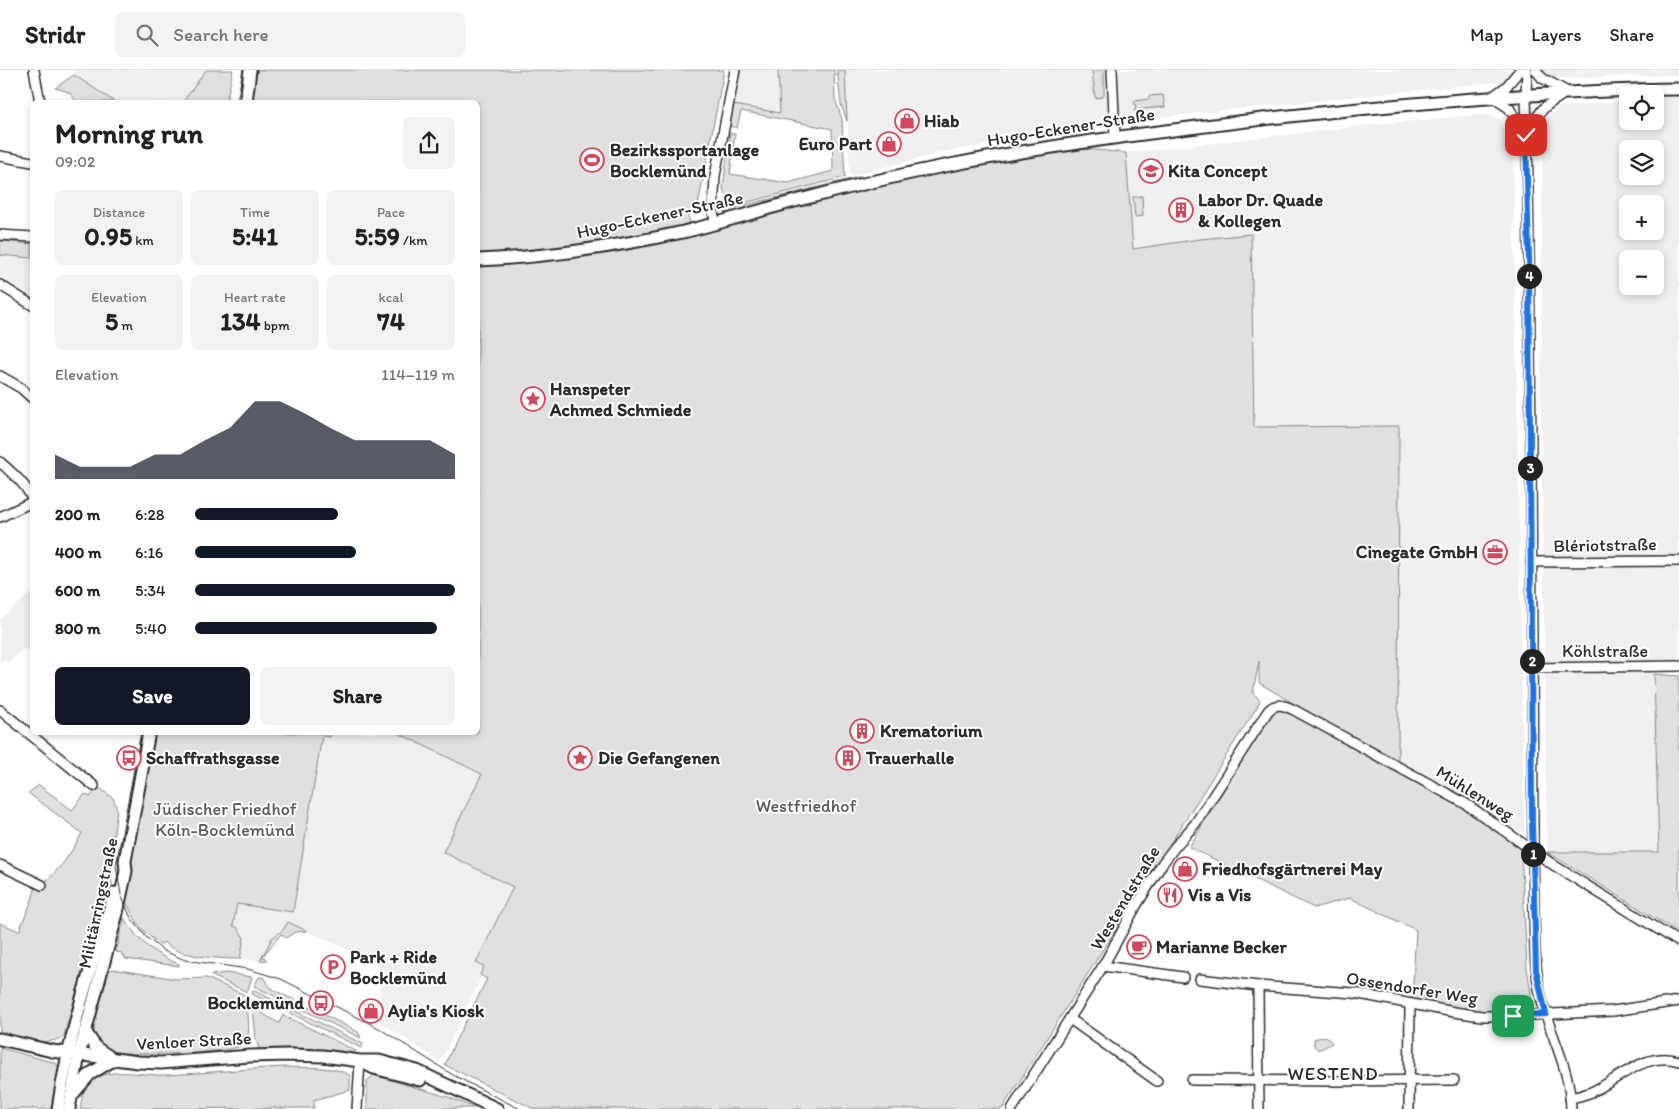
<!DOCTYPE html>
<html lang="en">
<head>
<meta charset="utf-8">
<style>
  :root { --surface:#fff; --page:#f2f2f2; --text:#202124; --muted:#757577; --line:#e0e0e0; --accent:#111827 }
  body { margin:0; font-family:Itim,sans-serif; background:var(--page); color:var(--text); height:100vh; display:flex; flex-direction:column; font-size:19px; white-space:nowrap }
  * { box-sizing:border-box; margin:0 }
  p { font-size:16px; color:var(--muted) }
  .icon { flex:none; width:28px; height:28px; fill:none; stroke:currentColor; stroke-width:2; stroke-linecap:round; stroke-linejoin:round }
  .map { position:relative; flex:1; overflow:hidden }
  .side { position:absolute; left:30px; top:30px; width:450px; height:635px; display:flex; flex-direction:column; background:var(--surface); border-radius:8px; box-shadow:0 2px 8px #0003 }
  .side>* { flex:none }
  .tools { position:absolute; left:1619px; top:15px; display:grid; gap:10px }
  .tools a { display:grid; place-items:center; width:45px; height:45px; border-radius:8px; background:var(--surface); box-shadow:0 2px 8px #0003; font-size:25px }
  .pin { position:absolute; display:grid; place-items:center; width:42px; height:42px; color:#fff; margin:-21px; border-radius:10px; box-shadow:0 2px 8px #0006 }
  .km { position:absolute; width:25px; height:25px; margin:-12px; border-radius:50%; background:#222; color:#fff; font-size:14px; line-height:25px; text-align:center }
  .round { display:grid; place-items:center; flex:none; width:52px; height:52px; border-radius:8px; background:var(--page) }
  .head { display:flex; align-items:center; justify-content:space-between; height:85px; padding:0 25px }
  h1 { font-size:28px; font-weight:700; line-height:38px }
  .figures { display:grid; grid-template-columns:repeat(3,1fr); gap:8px; height:85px; padding:5px 25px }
  .figures div { display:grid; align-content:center; border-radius:8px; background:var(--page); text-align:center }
  .figures b { font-size:25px; font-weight:700 }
  .figures small { font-size:14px; font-weight:400 }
  .figures p { font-size:14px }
  .chart { height:140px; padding:10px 25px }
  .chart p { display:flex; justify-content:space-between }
  .chart svg { width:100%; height:90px; margin-top:5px; fill:var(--accent); opacity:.7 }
  .button { display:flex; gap:10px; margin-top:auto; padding:10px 25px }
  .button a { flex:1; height:58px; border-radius:8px; background:var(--accent); color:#fff; font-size:20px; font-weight:700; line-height:58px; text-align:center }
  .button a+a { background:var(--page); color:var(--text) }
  ul { padding:0 25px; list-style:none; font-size:16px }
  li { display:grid; grid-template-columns:80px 60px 1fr; align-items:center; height:38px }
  li i { height:12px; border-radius:6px; background:var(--accent) }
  header { display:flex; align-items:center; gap:30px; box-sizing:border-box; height:70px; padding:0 25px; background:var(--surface); border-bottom:1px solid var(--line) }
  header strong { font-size:24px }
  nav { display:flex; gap:28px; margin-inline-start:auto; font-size:18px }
  .search { width:350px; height:45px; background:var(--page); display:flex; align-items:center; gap:12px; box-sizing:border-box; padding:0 18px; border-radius:8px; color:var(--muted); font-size:19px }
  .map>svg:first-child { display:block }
  .built { fill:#efefef; fill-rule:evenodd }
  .green { fill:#e0e0e0; stroke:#868686 }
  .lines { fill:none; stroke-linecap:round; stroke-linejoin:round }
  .minor-casing { stroke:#2b2b2b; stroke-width:12 }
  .major-casing { stroke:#2b2b2b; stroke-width:15 }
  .minor { stroke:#fff; stroke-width:9 }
  .major { stroke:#fff; stroke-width:11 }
  .tram { stroke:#2b2b2b; stroke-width:1 }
  .route-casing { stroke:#fff; stroke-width:10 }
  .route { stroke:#1a73e8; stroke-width:6 }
  .labels { text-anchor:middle; stroke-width:4; stroke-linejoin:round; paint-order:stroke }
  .poi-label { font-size:18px; font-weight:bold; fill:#2b2b2b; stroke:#fff; text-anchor:start }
  .street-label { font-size:18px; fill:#2b2b2b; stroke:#fff }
  .park-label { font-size:18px; fill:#585858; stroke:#fff }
  .neighbourhood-label { font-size:19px; letter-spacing:1px; fill:#2b2b2b; stroke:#fff }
</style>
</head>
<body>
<header>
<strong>Stridr</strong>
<div class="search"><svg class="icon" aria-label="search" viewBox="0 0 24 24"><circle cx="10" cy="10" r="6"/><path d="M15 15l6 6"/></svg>Search here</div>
<nav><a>Map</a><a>Layers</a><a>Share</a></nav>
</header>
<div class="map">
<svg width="1679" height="1039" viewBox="0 0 1679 1039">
  <rect width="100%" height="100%" fill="#fff"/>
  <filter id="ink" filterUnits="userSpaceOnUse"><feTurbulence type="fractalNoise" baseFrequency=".02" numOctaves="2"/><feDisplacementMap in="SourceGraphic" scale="10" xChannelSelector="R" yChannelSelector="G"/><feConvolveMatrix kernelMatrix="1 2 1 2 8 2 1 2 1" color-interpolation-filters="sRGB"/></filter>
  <g filter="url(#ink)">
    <g class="built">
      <path d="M72 0H218L197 32H115L74 5Z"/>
      <path d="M740 0H778L780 43 734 35Z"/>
      <path d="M845 0H1679V5L1563 8 1486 13 1141 49 944 82 850 106Z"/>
      <path d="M1679 27V593L1653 594 1659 782H1547L1541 315 1543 55 1548 45 1559 37 1627 31 1628 51H1655V28ZM1628 79H1655V106H1628ZM1628 134H1655V161H1628ZM1628 189H1655V216H1628Z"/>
      <path d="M1477 45H1488L1502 51V57L1508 64 1512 71 1513 85 1524 764 1398 690 1397 529 1254 357 1251 164 1133 179 1126 83 1360 56Z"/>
      <path d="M0 185 32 188V228L0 210Z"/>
      <path d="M32 522V585L24 578 8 593 4 589 0 593V549Z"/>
      <path d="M332 662 398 663 482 704 443 782 513 817 476 892 484 897 480 904 482 906 440 992 379 951 380 895 288 852 283 860 272 868 260 891 240 889 244 868 233 856 237 834 293 842 323 665 330 667Z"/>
    </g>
    <g class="green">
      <path d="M206 0H233L226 32H183Z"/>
      <path d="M256 0H724L697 141 687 144 691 155 667 161 574 179 478 186V32H251Z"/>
      <path d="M778 0H834L835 29 842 49 845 107 741 134 734 133 725 124 723 118 730 63 735 64 730 104 788 113 833 101 832 59 741 41 737 58 730 56 734 35 780 43Z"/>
      <path d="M837 0H845L847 51 841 34Z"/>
      <path d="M1092 0H1104V25L1102 27 1095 28Z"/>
      <path d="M74 5 77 7 115 32H76C71 21 66 21 55 18Z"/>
      <path d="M1163 25 1165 37 1143 39 1141 43 1134 41 1136 38 1134 31 1149 29V26Z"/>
      <path d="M1076 78 1126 83 1133 179 1200 169 1251 164 1254 357 1399 356 1398 690 1325 652 1259 613V591L1253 623 1260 630 1257 637 1002 1039H534L445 995 455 972 487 909 480 905 484 896 476 893 513 817 443 782 482 704 398 663 478 662V195L520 194 611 182 659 172 821 128 900 110 1023 87 1058 83Z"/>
      <path d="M862 106 861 109 730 144 722 141Z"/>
      <path d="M1142 126 1143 146 1135 147 1133 127Z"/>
      <path d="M0 171 32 174V188L0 185Z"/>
      <path d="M1654 604 1679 606V863L1547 782H1659Z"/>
      <path d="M1277 639H1285L1454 731 1488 753 1521 779 1527 898 1533 936C1527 938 1520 941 1514 942 1480 945 1445 936 1412 929L1416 860 1350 828 1314 838 1189 777 1270 644Z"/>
      <path d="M153 663H332L330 667 322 666 293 842 237 834 233 856 237 857 244 868 240 889C222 889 176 887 164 872L160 875 145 862 138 854 122 825 137 759Z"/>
      <path d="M39 715 72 740 85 724 90 727 98 717 113 728 117 739 111 785V806L112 815 87 885 64 966C45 978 20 969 0 964V853L19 861 32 830 35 819C55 807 71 784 82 763L28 723Z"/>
      <path d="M124 848C137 870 155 885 179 894V896L125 889V886H122V883L116 882Z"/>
      <path d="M288 852 307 861 295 862 286 868 281 864 263 886 267 890 260 891 272 868 283 860Z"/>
      <path d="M112 899 177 909 207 908 247 926C246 938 253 967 244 974 231 985 124 987 107 980 103 979 98 974 94 972V953L109 901Z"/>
      <path d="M227 903 252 907 247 922 210 905Z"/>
      <path d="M259 907 265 908 270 918 351 958 358 962 361 968 254 916Z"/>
      <path d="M253 920 363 974 361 978 252 924Z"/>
      <path d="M252 929 261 934 263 944 279 953 283 945 356 981 354 983C321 978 291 977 259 979L256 969Z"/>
      <path d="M1326 966 1332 973 1321 979H1317L1314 976V969Z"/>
      <path d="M0 978 56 993 60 1001 53 1039H0Z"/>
      <path d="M283 997C298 998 339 995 350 1006V1020L314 1030V1038L80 1039C82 1026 84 1013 98 1007 118 998 145 1006 167 1005 205 1003 244 999 283 997Z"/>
      <path d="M374 1005 448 1027 475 1038 367 1039V1011Z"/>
    </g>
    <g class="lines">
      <g class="minor-casing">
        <g id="minor">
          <path d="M34 0 40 32"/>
          <path d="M1112 0 1115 67"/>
          <path d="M1520 0 1506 17 1492 27 1509 38 1525 63"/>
          <path d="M1527 0 1526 24C1531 215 1531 407 1532 598 1533 692 1532 786 1535 880 1536 902 1539 925 1546 945 1557 979 1570 1003 1571 1039"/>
          <path d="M1527 65C1532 57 1537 45 1544 38 1551 31 1559 29 1566 21L1542 8 1536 0"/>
          <path d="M0 86 32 92"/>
          <path d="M716 153 713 143 715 106 735 0"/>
          <path d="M0 165 32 167"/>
          <path d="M0 215 32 235"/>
          <path d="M0 306 21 318 32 328"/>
          <path d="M0 392C12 403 26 414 32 429"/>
          <path d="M0 447 32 432"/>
          <path d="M1531 492 1679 491"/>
          <path d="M1532 598 1679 596"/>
          <path d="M0 640 94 716"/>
          <path d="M0 795 42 815"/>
          <path d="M1103 896 1183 907"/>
          <path d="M1200 909 1258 916 1354 923 1454 942 1482 946H1513L1613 941 1679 931"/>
          <path d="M1258 916 1259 1039"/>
          <path d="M1070 949 1157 1011"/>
          <path d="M1192 1010 1338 1011 1454 1010"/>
          <path d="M1570 1028C1576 1027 1583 1025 1589 1023 1618 1011 1645 980 1679 991"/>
          <path d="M357 1039 360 991"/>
          <path d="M1012 1039 1103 896 1136 836 1162 794 1174 778 1195 754 1268 641C1276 632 1284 635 1294 640L1466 734 1555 796 1679 872"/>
          <path d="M1409 1039 1410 934"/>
        </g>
      </g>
      <g class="major-casing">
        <g id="major">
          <path d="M246 32 250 0"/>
          <path d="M478 190C547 187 615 177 683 162 725 152 766 138 807 128 854 116 902 104 950 95 1056 74 1163 61 1271 48 1407 33 1542 21 1679 19"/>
          <path d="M85 961 96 978 110 987"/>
          <path d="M0 969 52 981 138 992 161 993 250 986 289 985 323 986 360 991H379L417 1001 497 1039"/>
          <path d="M364 993 374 998 420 1010"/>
          <path d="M73 1024 90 1004 113 990"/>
          <path d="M58 1039C69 965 91 894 115 823"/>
          <path d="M69 1039 79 985 117 843 126 801 125 791 149 662"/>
        </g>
      </g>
      <use href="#minor" class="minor"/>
      <use href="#major" class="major"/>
      <g class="tram">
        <path d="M237 32 243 0"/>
        <path d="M141 662 116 795 121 825 131 848 146 867 164 881 185 890 248 899 281 909 377 957 453 1005 520 1039"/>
      </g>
    </g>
  </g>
  <g class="lines" filter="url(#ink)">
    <g class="route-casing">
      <path id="route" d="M1513 946 1546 944 1536 900 1532 753 1529 188 1526 65"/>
    </g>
    <use href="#route" class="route"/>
  </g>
  <defs>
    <g id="shop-ring" transform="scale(1.25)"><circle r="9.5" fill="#fff" stroke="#d1495b" stroke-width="1.5"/><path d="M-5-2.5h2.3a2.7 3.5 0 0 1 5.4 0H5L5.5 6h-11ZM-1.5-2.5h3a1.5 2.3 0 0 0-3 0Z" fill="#d1495b"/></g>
    <g id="stadium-ring" transform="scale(1.25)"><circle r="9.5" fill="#fff" stroke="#d1495b" stroke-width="1.5"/><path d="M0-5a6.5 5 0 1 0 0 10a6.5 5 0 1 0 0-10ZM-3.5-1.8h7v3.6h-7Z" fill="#d1495b"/></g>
    <g id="school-ring" transform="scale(1.25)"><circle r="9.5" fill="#fff" stroke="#d1495b" stroke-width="1.5"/><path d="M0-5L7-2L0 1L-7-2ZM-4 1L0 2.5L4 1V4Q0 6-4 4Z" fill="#d1495b"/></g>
    <g id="building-ring" transform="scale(1.25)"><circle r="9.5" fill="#fff" stroke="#d1495b" stroke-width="1.5"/><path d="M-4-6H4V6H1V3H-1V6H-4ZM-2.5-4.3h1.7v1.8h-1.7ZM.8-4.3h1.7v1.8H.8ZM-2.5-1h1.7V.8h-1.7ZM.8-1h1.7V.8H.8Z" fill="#d1495b"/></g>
    <g id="sight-ring" transform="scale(1.25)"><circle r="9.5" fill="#fff" stroke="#d1495b" stroke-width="1.5"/><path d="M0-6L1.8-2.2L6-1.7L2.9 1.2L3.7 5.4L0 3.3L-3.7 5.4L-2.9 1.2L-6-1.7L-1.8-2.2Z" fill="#d1495b"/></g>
    <g id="office-ring" transform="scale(1.25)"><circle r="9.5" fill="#fff" stroke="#d1495b" stroke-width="1.5"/><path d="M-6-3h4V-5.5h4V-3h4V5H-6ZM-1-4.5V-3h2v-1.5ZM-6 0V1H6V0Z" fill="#d1495b"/></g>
    <g id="bus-ring" transform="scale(1.25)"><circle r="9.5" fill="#fff" stroke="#d1495b" stroke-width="1.5"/><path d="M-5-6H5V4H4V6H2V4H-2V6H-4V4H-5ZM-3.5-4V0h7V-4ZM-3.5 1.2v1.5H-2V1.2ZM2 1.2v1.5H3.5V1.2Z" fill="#d1495b"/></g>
    <g id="restaurant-ring" transform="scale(1.25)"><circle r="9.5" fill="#fff" stroke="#d1495b" stroke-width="1.5"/><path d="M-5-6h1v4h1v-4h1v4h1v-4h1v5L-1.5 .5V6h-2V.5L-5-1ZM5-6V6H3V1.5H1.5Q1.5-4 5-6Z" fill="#d1495b"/></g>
    <g id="cafe-ring" transform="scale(1.25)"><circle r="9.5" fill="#fff" stroke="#d1495b" stroke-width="1.5"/><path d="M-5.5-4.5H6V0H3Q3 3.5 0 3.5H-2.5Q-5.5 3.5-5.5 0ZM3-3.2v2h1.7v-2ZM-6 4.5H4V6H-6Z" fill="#d1495b"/></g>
    <g id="parking-ring" transform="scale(1.25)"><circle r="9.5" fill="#fff" stroke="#d1495b" stroke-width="1.5"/><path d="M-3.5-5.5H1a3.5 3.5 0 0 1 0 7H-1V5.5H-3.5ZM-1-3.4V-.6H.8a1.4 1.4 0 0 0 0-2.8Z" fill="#d1495b"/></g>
  </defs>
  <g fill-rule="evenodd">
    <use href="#shop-ring" x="907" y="51"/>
    <use href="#shop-ring" x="889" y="74"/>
    <use href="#stadium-ring" x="592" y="90"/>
    <use href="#school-ring" x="1151" y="101"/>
    <use href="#building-ring" x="1181" y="140"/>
    <use href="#sight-ring" x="533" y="329"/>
    <use href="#office-ring" x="1495" y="482"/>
    <use href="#building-ring" x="862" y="661"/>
    <use href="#bus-ring" x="129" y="688"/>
    <use href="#sight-ring" x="580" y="688"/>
    <use href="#building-ring" x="848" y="688"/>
    <use href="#shop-ring" x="1185" y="799"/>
    <use href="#restaurant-ring" x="1170" y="825"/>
    <use href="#cafe-ring" x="1139" y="877"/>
    <use href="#parking-ring" x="333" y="897"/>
    <use href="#bus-ring" x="321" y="933"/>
    <use href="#shop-ring" x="371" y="941"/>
  </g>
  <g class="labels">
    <g class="poi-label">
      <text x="924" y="57">Hiab</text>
      <text x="872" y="80" text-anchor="end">Euro Part</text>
      <text x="610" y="86">Bezirkssportanlage<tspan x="610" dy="21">Bocklemünd</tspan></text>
      <text x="1168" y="107">Kita Concept</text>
      <text x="1198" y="136">Labor Dr. Quade<tspan x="1198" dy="21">&amp; Kollegen</tspan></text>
      <text x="550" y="325">Hanspeter<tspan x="550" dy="21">Achmed Schmiede</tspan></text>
      <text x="1478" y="488" text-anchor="end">Cinegate GmbH</text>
      <text x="880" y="667">Krematorium</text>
      <text x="146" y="694">Schaffrathsgasse</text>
      <text x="598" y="694">Die Gefangenen</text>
      <text x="866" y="694">Trauerhalle</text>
      <text x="1202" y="805">Friedhofsgärtnerei May</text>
      <text x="1188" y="831">Vis a Vis</text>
      <text x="1156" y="883">Marianne Becker</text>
      <text x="350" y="893">Park + Ride<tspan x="350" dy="21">Bocklemünd</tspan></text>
      <text x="304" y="939" text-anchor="end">Bocklemünd</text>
      <text x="388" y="947">Aylia's Kiosk</text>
    </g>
    <g class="street-label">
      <text transform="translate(1071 57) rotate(-9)" y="6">Hugo-Eckener-Straße</text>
      <text transform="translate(660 145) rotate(-12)" y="6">Hugo-Eckener-Straße</text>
      <text transform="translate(1605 475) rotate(-1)" y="6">Blériotstraße</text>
      <text x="1605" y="587">Köhlstraße</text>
      <text transform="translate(1475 723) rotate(32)" y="6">Mühlenweg</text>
      <text transform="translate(1125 828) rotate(-59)" y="6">Westendstraße</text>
      <text transform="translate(98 833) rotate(-78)" y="6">Militärringstraße</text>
      <text transform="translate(1412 918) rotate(9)" y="6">Ossendorfer Weg</text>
      <text transform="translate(194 971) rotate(-3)" y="6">Venloer Straße</text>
    </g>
    <g class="park-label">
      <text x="806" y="742">Westfriedhof</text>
      <text x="225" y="745">Jüdischer Friedhof<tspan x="225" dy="21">Köln-Bocklemünd</tspan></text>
    </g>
    <g class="neighbourhood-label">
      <text x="1333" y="1010">WESTEND</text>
    </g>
  </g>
</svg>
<div class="tools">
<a><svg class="icon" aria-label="locate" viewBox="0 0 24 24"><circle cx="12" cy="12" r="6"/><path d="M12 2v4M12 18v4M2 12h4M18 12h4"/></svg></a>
<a><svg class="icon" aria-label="layers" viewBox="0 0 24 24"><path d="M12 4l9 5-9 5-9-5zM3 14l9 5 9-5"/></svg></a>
<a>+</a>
<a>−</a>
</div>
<div class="pin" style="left:1513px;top:946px;background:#1e9e55"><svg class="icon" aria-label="arrive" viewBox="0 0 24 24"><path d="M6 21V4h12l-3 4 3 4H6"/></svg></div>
<div class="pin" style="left:1526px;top:65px;background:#d93025"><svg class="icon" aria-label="check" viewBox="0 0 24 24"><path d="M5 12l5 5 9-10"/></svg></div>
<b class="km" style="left:1533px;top:784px">1</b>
<b class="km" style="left:1532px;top:591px">2</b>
<b class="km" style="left:1530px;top:398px">3</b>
<b class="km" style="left:1529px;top:206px">4</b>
<section class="side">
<div class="head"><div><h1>Morning run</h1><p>09:02</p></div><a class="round"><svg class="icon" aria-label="share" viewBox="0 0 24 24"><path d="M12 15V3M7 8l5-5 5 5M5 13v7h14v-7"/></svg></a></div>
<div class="figures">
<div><p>Distance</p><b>0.95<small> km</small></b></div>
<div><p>Time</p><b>5:41</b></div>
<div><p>Pace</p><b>5:59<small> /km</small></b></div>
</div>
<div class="figures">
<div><p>Elevation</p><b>5<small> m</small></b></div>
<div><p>Heart rate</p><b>134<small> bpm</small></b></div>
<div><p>kcal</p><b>74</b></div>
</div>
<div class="chart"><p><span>Elevation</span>114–119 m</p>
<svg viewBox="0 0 160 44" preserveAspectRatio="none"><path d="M0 44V32L10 38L20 38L30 38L40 32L50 32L60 25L70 19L80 6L90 6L100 12L110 19L120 25L130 25L140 25L150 25L160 32V44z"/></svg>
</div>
<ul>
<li><b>200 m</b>6:28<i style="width:55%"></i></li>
<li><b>400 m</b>6:16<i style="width:62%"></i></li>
<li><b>600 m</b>5:34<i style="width:100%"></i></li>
<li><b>800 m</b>5:40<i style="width:93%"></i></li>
</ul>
<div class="button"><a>Save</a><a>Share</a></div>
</section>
</div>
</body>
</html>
